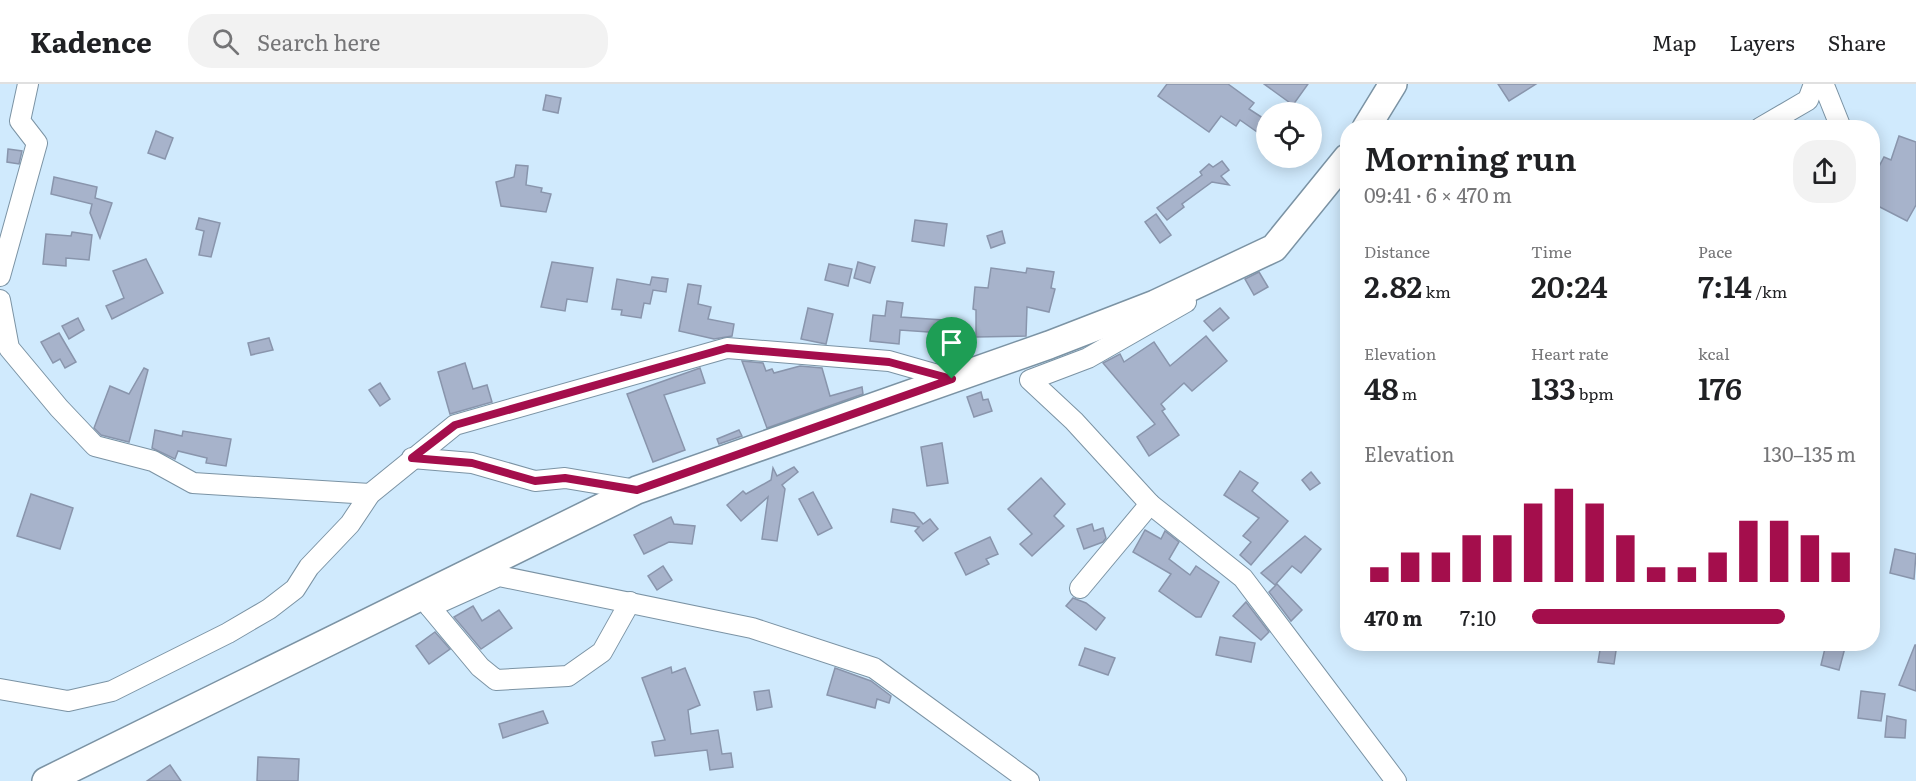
<!DOCTYPE html>
<html lang="en">
<head>
<meta charset="utf-8">
<style>
  :root { --surface:#fff; --page:#f2f2f2; --text:#202124; --muted:#757577; --line:#e0e0e0; --accent:#a40e4c }
  body { margin:0; font-family:Literata,serif; background:var(--page); color:var(--text); height:100vh; display:flex; flex-direction:column; font-size:22px; white-space:nowrap }
  * { box-sizing:border-box; margin:0 }
  p { font-size:20px; color:var(--muted) }
  .icon { flex:none; width:33px; height:33px; fill:none; stroke:currentColor; stroke-width:2; stroke-linecap:round; stroke-linejoin:round }
  .map { position:relative; flex:1; overflow:hidden }
  .side { position:absolute; left:1340px; top:36px; width:540px; height:531px; display:flex; flex-direction:column; background:var(--surface); border-radius:24px; box-shadow:0 3px 15px #0003 }
  .side>* { flex:none }
  .tools { position:absolute; left:1256px; top:18px; display:grid; gap:12px }
  .tools a { display:grid; place-items:center; width:66px; height:66px; border-radius:50%; background:var(--surface); box-shadow:0 3px 15px #0003; font-size:30px }
  .pin { position:absolute; display:grid; place-items:center; width:51px; height:51px; color:#fff; margin:-62px -26px; border-radius:50% 50% 50% 0; rotate:-45deg; box-shadow:0 0 6px #0007 }
  .pin .icon { rotate:45deg }
  .round { display:grid; place-items:center; flex:none; width:63px; height:63px; border-radius:24px; background:var(--page) }
  .summary { display:flex; align-items:center; justify-content:space-between; height:102px; padding:0 24px }
  h1 { font-size:33px; font-weight:600; line-height:45px }
  .metrics { display:grid; grid-template-columns:repeat(3,1fr); gap:9px; height:102px; padding:6px 24px }
  .metrics div { display:grid; align-content:center }
  .metrics b { font-size:30px; font-weight:600 }
  .metrics small { font-size:16px; font-weight:400 }
  .metrics p { font-size:16px }
  .chart { height:168px; padding:12px 24px }
  .chart p { display:flex; justify-content:space-between }
  .chart svg { width:100%; height:108px; margin-top:6px; stroke:var(--accent); stroke-width:6 }
  ul { padding:0 24px; list-style:none; font-size:20px }
  li { display:grid; grid-template-columns:96px 72px 1fr; align-items:center; height:45px }
  li i { height:15px; border-radius:8px; background:var(--accent) }
  header { display:flex; align-items:center; gap:36px; box-sizing:border-box; height:84px; padding:0 30px; background:var(--surface); border-bottom:2px solid var(--line) }
  header strong { font-size:28px }
  nav { display:flex; gap:33px; margin-inline-start:auto; font-size:21px }
  .search { width:420px; height:54px; background:var(--page); display:flex; align-items:center; gap:15px; box-sizing:border-box; padding:0 21px; border-radius:24px; color:var(--muted); font-size:22px }
  .map>svg:first-child { display:block }
  .building { fill:#a7b3cb; stroke:#8995ac; stroke-width:1.5 }
  .lines { fill:none; stroke-linecap:round; stroke-linejoin:round }
  .street-casing { stroke:#7b93a4; stroke-width:22 }
  .secondary-casing { stroke:#7b93a4; stroke-width:30 }
  .street { stroke:#fff; stroke-width:20 }
  .secondary { stroke:#fff; stroke-width:27 }
  .route-casing { stroke:#fff; stroke-width:12 }
  .route { stroke:#a40e4c; stroke-width:8 }
</style>
</head>
<body>
<header>
<strong>Kadence</strong>
<div class="search"><svg class="icon" aria-label="search" viewBox="0 0 24 24"><circle cx="10" cy="10" r="6"/><path d="M15 15l6 6"/></svg>Search here</div>
<nav><a>Map</a><a>Layers</a><a>Share</a></nav>
</header>
<div class="map">
<svg width="1916" height="697" viewBox="0 0 1916 697">
  <rect width="100%" height="100%" fill="#d0eafd"/>
  <g class="building">
    <path d="M1167 0H1228L1254 19 1249 25 1266 36V41L1260 50 1240 36 1236 42 1221 32 1209 48 1158 12Z"/>
    <path d="M1264 0H1308L1293 21Z"/>
    <path d="M1498 0H1536L1509 17Z"/>
    <path d="M546 11 561 14 558 29 543 26Z"/>
    <path d="M156 47 173 54 165 75 148 69Z"/>
    <path d="M1899 52 1916 58V121L1907 137 1872 119V96L1884 73 1891 76Z"/>
    <path d="M8 65 22 67 19 80 7 78Z"/>
    <path d="M1222 77 1229 86 1221 92 1229 101 1212 98 1182 120 1184 123 1167 136 1157 124 1202 91 1200 88 1209 80 1213 83Z"/>
    <path d="M516 81 528 82 526 101 542 104 541 108 551 110 546 128 501 122 496 98 514 93Z"/>
    <path d="M54 93 97 103 95 114 112 119 100 154 90 129 92 120 51 110Z"/>
    <path d="M1156 130 1171 151 1160 159 1145 138Z"/>
    <path d="M199 134 220 139 211 173 199 171 204 147 196 145Z"/>
    <path d="M915 136 947 140 944 162 912 157Z"/>
    <path d="M1002 147 1005 159 991 164 987 152Z"/>
    <path d="M72 148 92 151 89 176 66 174V182L43 180 46 150 71 152Z"/>
    <path d="M146 175 163 209 112 235 106 222 124 214 113 187Z"/>
    <path d="M552 178 593 184 587 218 567 215 565 227 541 223Z"/>
    <path d="M858 178 875 183 870 199 854 194Z"/>
    <path d="M829 180 852 185 848 202 825 196Z"/>
    <path d="M991 184 1026 189 1027 184 1054 188 1051 204 1055 205 1049 228 1027 223 1026 252 976 253V226L973 225 975 203 988 204Z"/>
    <path d="M1259 188 1268 203 1254 211 1245 195Z"/>
    <path d="M652 193 668 195 666 208 653 206 650 220 644 219 641 234 621 231 622 226 612 225 617 195 650 201Z"/>
    <path d="M688 200 701 202 698 220 711 223 708 235 734 240 732 252 714 255 679 247Z"/>
    <path d="M887 217 903 219 901 233 943 236 942 249 900 246 899 260 870 257 873 231 885 232Z"/>
    <path d="M808 224 833 230 826 260 801 255Z"/>
    <path d="M1220 224 1229 234 1213 247 1204 237Z"/>
    <path d="M78 234 84 246 69 255 62 242Z"/>
    <path d="M59 249 76 278 65 284 60 275 53 279 41 258Z"/>
    <path d="M1206 252 1227 277 1192 307 1184 299 1161 320 1165 325 1162 327 1179 351 1149 372 1137 353 1155 340 1103 279 1120 270 1124 278 1154 258 1170 282Z"/>
    <path d="M269 254 273 266 251 271 248 259Z"/>
    <path d="M742 277 763 279 766 287 772 285 774 289 800 282 822 284 830 312 862 303 863 310 767 344Z"/>
    <path d="M465 279 473 305 487 301 492 318 450 330 438 288Z"/>
    <path d="M144 284 148 286 129 358 101 351 94 344 110 302 129 310Z"/>
    <path d="M700 284 705 299 664 311 685 366 653 378 627 310Z"/>
    <path d="M380 299 390 315 380 322 369 306Z"/>
    <path d="M981 308 983 316 988 315 992 327 974 333 967 313Z"/>
    <path d="M155 346 182 352 183 347 231 355 226 382 206 379 207 374 178 367 175 375 152 364Z"/>
    <path d="M739 346 742 352 719 360 717 355Z"/>
    <path d="M942 359 948 399 927 402 921 363Z"/>
    <path d="M794 383 798 388 782 401 785 405 777 457 762 455 768 413 741 437 727 421 743 407 746 410 771 396 773 384 777 392Z"/>
    <path d="M1240 387 1258 399 1252 407 1288 437 1251 481 1240 471 1251 458 1243 452 1259 434 1224 411Z"/>
    <path d="M1311 388 1320 399 1310 406 1302 396Z"/>
    <path d="M1041 394 1065 420 1054 432 1064 442 1032 472 1020 460 1032 450 1008 425Z"/>
    <path d="M813 408 832 444 818 451 799 415Z"/>
    <path d="M31 410 73 424 60 465 17 452Z"/>
    <path d="M893 425 914 429 923 440 930 435 938 445 923 457 915 447 919 443 891 438Z"/>
    <path d="M671 433 674 440 695 442 692 460 669 458 644 470 634 451Z"/>
    <path d="M1092 440 1094 447 1103 444 1106 454 1103 458 1084 465 1077 445Z"/>
    <path d="M1145 446 1161 455 1165 447 1179 458 1169 475 1190 491 1196 482 1219 498 1201 533H1196L1159 507 1171 490 1133 468Z"/>
    <path d="M1305 452 1321 465 1301 489 1292 482 1275 501 1261 489Z"/>
    <path d="M990 453 998 470 986 475 989 480 966 491 955 469Z"/>
    <path d="M1895 465 1916 470 1914 495 1890 489Z"/>
    <path d="M663 482 672 496 657 506 648 492Z"/>
    <path d="M1277 500 1302 526 1291 537 1269 508Z"/>
    <path d="M1073 514 1086 519 1105 534 1096 546 1066 522Z"/>
    <path d="M1246 518 1269 548 1261 556 1233 532Z"/>
    <path d="M473 522 482 537 499 526 512 544 481 565 454 533Z"/>
    <path d="M435 548 450 565 429 580 416 562Z"/>
    <path d="M1220 553 1255 559 1251 578 1216 571Z"/>
    <path d="M1601 560H1617L1614 580 1598 578Z"/>
    <path d="M1826 560H1846L1839 586 1821 581Z"/>
    <path d="M1915 561H1916V607L1899 601Z"/>
    <path d="M1085 564 1115 574 1108 591 1079 581Z"/>
    <path d="M671 583 672 589 685 584 700 621 688 626 691 650 718 646 722 670 731 669 733 683 710 686 707 666 655 672 652 658 665 656 642 594Z"/>
    <path d="M835 584 871 597 891 612 889 619 877 615 875 624 827 611Z"/>
    <path d="M769 606 772 623 757 626 754 608Z"/>
    <path d="M1861 607 1885 610 1881 637 1858 634Z"/>
    <path d="M543 627 548 639 503 654 499 640Z"/>
    <path d="M1887 632 1906 636 1905 654 1885 653Z"/>
    <path d="M258 673 299 675 298 697H257Z"/>
    <path d="M170 681 181 697H147Z"/>
  </g>
  <g class="lines">
    <g class="street-casing">
      <g id="street">
        <path d="M1821 0 1825 4 1841 44"/>
        <path d="M1760 44 1808 16 1814 0"/>
        <path d="M0 192 37 59 20 37 28 0"/>
        <path d="M0 216 9 264 59 324 95 362 153 377 193 399 370 410"/>
        <path d="M1186 218 1088 274 1030 296 1074 337 1150 420 1243 494 1396 697"/>
        <path d="M412 374 472 379 535 397 565 394 637 406"/>
        <path d="M1080 504 1150 420"/>
        <path d="M421 511 430 523 499 492 752 544 874 584 1029 697"/>
        <path d="M430 523 480 583 496 596 568 592 602 568 630 518"/>
        <path d="M0 605 68 617 112 607 228 549 269 525 295 505 309 483 350 440 370 410 455 341 727 264 889 277 952 295"/>
      </g>
    </g>
    <g class="secondary-casing">
      <g id="secondary">
        <path d="M1366 44 1393 0"/>
        <path d="M46 697 637 406 1049 261 1155 220 1274 164 1347 74"/>
      </g>
    </g>
    <use href="#street" class="street"/>
    <use href="#secondary" class="secondary"/>
  </g>
  <g class="lines">
    <g class="route-casing">
      <path id="route" d="M727 264 889 278 952 295 637 406 565 394 535 397 472 379 412 374 455 341Z"/>
    </g>
    <use href="#route" class="route"/>
  </g>
</svg>
<div class="tools">
<a><svg class="icon" aria-label="locate" viewBox="0 0 24 24"><circle cx="12" cy="12" r="6"/><path d="M12 2v4M12 18v4M2 12h4M18 12h4"/></svg></a>
</div>
<div class="pin" style="left:952px;top:295px;background:#1e9e55"><svg class="icon" aria-label="arrive" viewBox="0 0 24 24"><path d="M6 21V4h12l-3 4 3 4H6"/></svg></div>
<section class="side">
<div class="summary"><div><h1>Morning run</h1><p>09:41 · 6 × 470 m</p></div><a class="round"><svg class="icon" aria-label="share" viewBox="0 0 24 24"><path d="M12 15V3M7 8l5-5 5 5M5 13v7h14v-7"/></svg></a></div>
<div class="metrics">
<div><p>Distance</p><b>2.82<small> km</small></b></div>
<div><p>Time</p><b>20:24</b></div>
<div><p>Pace</p><b>7:14<small> /km</small></b></div>
</div>
<div class="metrics">
<div><p>Elevation</p><b>48<small> m</small></b></div>
<div><p>Heart rate</p><b>133<small> bpm</small></b></div>
<div><p>kcal</p><b>176</b></div>
</div>
<div class="chart"><p><span>Elevation</span>130–135 m</p>
<svg viewBox="0 0 160 44" preserveAspectRatio="none"><path d="M5 44V38M15 44V32M25 44V32M35 44V25M45 44V25M55 44V12M65 44V6M75 44V12M85 44V25M95 44V38M105 44V38M115 44V32M125 44V19M135 44V19M145 44V25M155 44V32"/></svg>
</div>
<ul>
<li><b>470 m</b>7:10<i style="width:78%"></i></li>
</ul>
</section>
</div>
</body>
</html>
